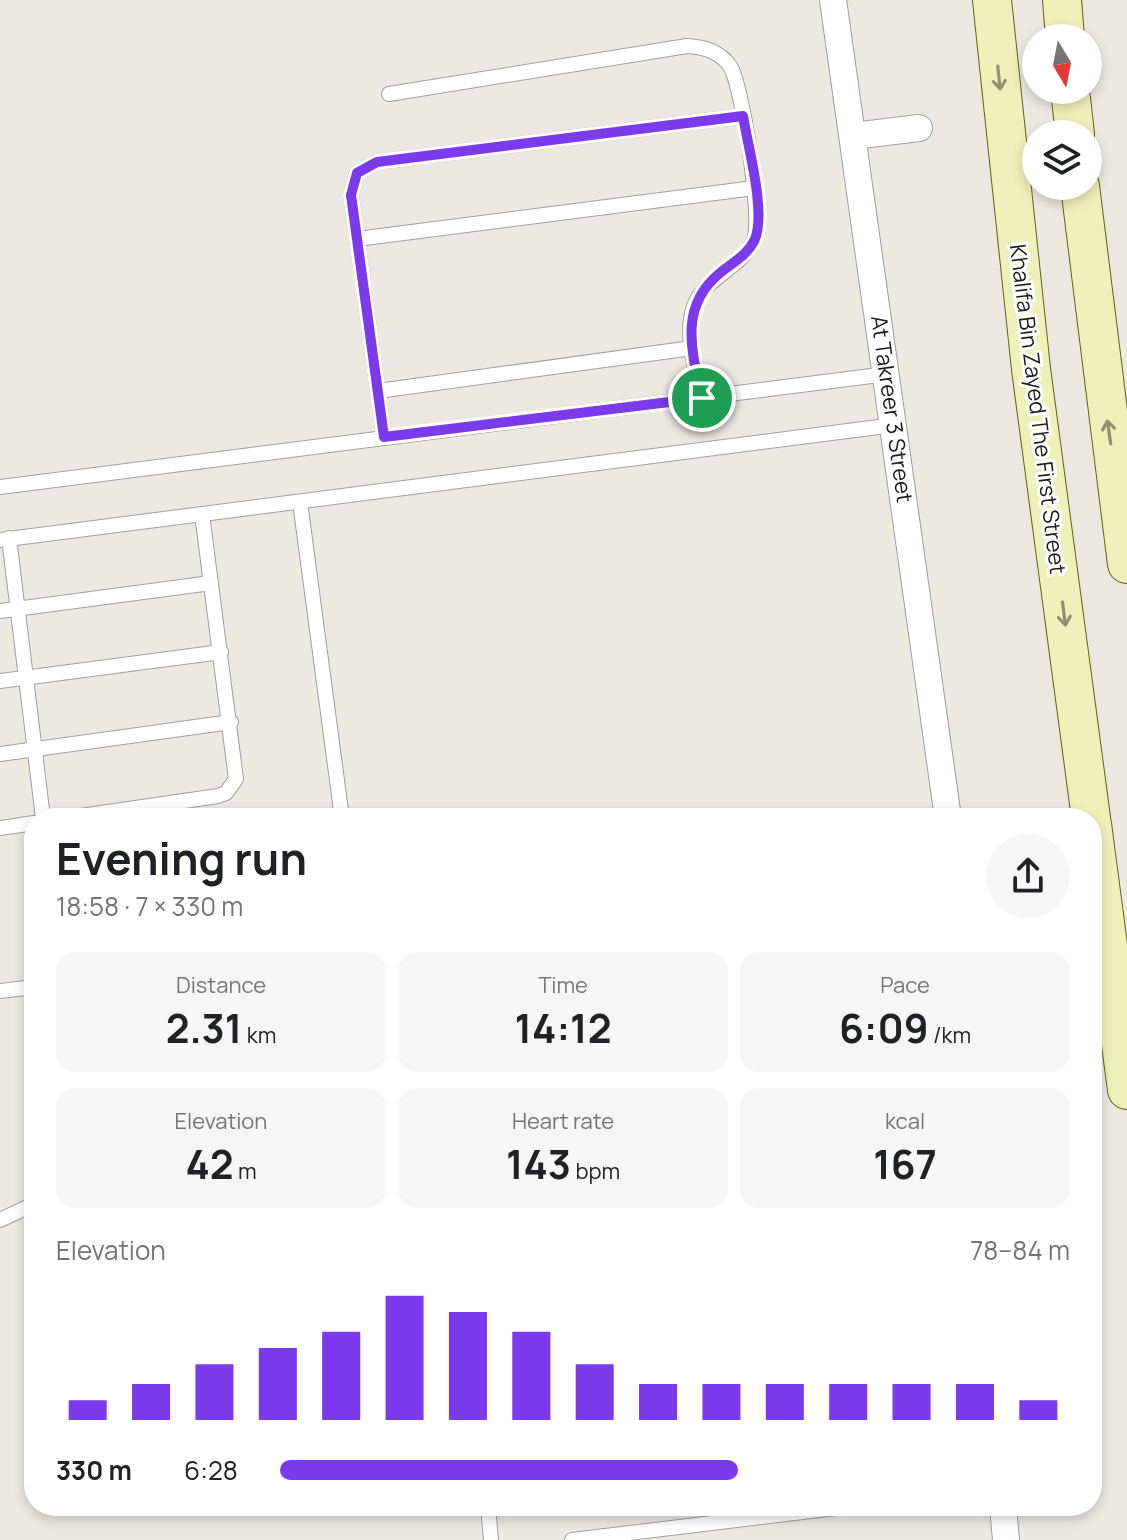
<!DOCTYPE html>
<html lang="en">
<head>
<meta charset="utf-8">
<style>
  :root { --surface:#fff; --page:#f6f6f6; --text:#202124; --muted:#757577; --accent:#7c3aed }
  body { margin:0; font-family:Manrope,sans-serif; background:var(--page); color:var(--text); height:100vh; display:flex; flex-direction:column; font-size:30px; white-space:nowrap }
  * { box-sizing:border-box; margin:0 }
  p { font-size:26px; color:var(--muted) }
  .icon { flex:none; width:44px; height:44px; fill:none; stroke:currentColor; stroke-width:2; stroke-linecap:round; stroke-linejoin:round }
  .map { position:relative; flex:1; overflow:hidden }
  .side { position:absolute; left:24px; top:808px; width:1078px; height:708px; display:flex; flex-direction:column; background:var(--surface); border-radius:32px; box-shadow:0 4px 12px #0003 }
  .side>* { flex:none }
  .needle { width:52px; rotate:170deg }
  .tools { position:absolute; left:1022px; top:24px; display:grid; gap:16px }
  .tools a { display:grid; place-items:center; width:80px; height:80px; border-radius:50%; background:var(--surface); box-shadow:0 4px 12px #0003; font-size:40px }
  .pin { position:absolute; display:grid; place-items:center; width:68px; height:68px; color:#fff; margin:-34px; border:4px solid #fff; border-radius:50%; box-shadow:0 2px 8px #0007 }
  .round { display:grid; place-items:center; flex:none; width:84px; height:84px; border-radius:42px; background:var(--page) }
  .overview { display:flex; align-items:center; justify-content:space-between; height:136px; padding:0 32px }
  h1 { font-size:44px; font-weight:700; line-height:60px }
  .figures { display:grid; grid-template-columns:repeat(3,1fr); gap:12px; height:136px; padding:8px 32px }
  .figures div { display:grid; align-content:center; border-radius:20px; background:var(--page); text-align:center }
  .figures b { font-size:40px; font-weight:700 }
  .figures small { font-size:22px; font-weight:400 }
  .figures p { font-size:22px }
  .chart { height:224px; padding:16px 32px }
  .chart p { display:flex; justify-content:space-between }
  .chart svg { width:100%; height:144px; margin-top:8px; stroke:var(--accent); stroke-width:6 }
  ul { padding:0 32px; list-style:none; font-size:26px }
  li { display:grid; grid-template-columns:128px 96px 1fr; align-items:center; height:60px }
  li i { height:20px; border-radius:10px; background:var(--accent) }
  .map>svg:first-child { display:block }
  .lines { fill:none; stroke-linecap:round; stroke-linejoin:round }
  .lane-casing { stroke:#9f9f9f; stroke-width:16 }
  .street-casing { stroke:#9f9f9f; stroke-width:28 }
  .secondary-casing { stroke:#5c6510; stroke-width:40 }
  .lane { stroke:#fff; stroke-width:14 }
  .street { stroke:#fff; stroke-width:26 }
  .secondary { stroke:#eff1ba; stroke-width:38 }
  .oneway { stroke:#909172 }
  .route-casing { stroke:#fff; stroke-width:16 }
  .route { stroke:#7c3aed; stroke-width:10 }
  .labels { text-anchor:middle; stroke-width:6; stroke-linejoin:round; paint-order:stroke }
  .street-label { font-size:22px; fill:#1b1b1b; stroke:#fff }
</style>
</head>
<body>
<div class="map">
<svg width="1127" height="1540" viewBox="0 0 1127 1540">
  <rect width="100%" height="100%" fill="#ece8e2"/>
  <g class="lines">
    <g class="lane-casing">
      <g id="lane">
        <path d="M389 94 687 46C704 47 719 51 730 66 742 84 763 220 754 240 740 271 700 277 692 313 686 341 696 371 702 398"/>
        <path d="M357 239 754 188"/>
        <path d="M378 391 692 348"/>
        <path d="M384 437 351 195 357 173 377 162 743 116"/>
        <path d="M0 487 887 374"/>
        <path d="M300 502 342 818"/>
        <path d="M9 538 43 818"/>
        <path d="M0 540 894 425"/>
        <path d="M0 611 211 583"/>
        <path d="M0 681 221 652"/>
        <path d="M0 754 231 722"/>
        <path d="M67 818 218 796 226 793 236 779 202 514"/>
        <path d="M0 828 34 823"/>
        <path d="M0 991 34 987"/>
        <path d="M0 1220 34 1204"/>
        <path d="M488 1506 491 1540"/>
        <path d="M572 1540 852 1506"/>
      </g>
    </g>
    <g class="street-casing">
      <g id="street">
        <path d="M833 0 948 818"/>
        <path d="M853 136 919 128"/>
        <path d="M1003 1506 1006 1540"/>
      </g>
    </g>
    <g class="secondary-casing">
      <g id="secondary">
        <path d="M992 0 1031 369 1091 818"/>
        <path d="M1062 0 1065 38"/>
        <path d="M1070 90 1075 134"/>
        <path d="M1080 186 1127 564"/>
        <path d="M1092 824 1127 1090"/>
      </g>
    </g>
    <use href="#lane" class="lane"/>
    <use href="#street" class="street"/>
    <use href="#secondary" class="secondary"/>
  </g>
  <defs><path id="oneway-shaft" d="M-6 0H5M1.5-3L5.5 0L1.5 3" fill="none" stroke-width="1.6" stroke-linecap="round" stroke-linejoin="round" transform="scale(2)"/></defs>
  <g class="oneway">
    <use href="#oneway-shaft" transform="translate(999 78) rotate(84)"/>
    <use href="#oneway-shaft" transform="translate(1109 432) rotate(-98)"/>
    <use href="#oneway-shaft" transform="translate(1064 614) rotate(83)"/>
  </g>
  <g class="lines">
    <g class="route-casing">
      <path id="route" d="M743 116C748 147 766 211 755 239 748 255 733 262 720 273 678 307 692 352 702 398L384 437 351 195 357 173 377 162Z"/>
    </g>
    <use href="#route" class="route"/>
  </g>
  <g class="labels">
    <g class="street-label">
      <text transform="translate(892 409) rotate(82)" y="8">At Takreer 3 Street</text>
      <text transform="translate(1038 409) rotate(83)" y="8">Khalifa Bin Zayed The First Street</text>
    </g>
  </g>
</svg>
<div class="tools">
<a><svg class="needle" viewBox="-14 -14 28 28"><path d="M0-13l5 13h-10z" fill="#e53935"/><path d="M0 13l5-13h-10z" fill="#757577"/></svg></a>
<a><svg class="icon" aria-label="layers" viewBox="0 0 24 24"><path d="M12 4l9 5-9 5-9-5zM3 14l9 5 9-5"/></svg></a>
</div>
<div class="pin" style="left:702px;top:398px;background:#1e9e55"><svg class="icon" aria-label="arrive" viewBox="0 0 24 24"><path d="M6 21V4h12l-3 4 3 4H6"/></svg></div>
<section class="side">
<div class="overview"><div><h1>Evening run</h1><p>18:58 · 7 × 330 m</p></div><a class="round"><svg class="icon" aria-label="share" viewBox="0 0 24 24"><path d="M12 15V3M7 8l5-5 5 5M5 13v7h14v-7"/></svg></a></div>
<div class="figures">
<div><p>Distance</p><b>2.31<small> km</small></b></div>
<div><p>Time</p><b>14:12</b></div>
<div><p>Pace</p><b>6:09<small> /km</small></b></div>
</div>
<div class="figures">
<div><p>Elevation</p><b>42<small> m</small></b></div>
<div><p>Heart rate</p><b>143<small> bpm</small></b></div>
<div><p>kcal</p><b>167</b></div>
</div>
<div class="chart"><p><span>Elevation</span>78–84 m</p>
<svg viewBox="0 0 160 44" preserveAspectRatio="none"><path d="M5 44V38M15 44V33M25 44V27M35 44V22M45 44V17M55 44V6M65 44V11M75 44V17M85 44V27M95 44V33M105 44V33M115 44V33M125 44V33M135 44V33M145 44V33M155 44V38"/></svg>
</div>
<ul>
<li><b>330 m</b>6:28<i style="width:58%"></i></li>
</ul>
</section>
</div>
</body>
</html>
